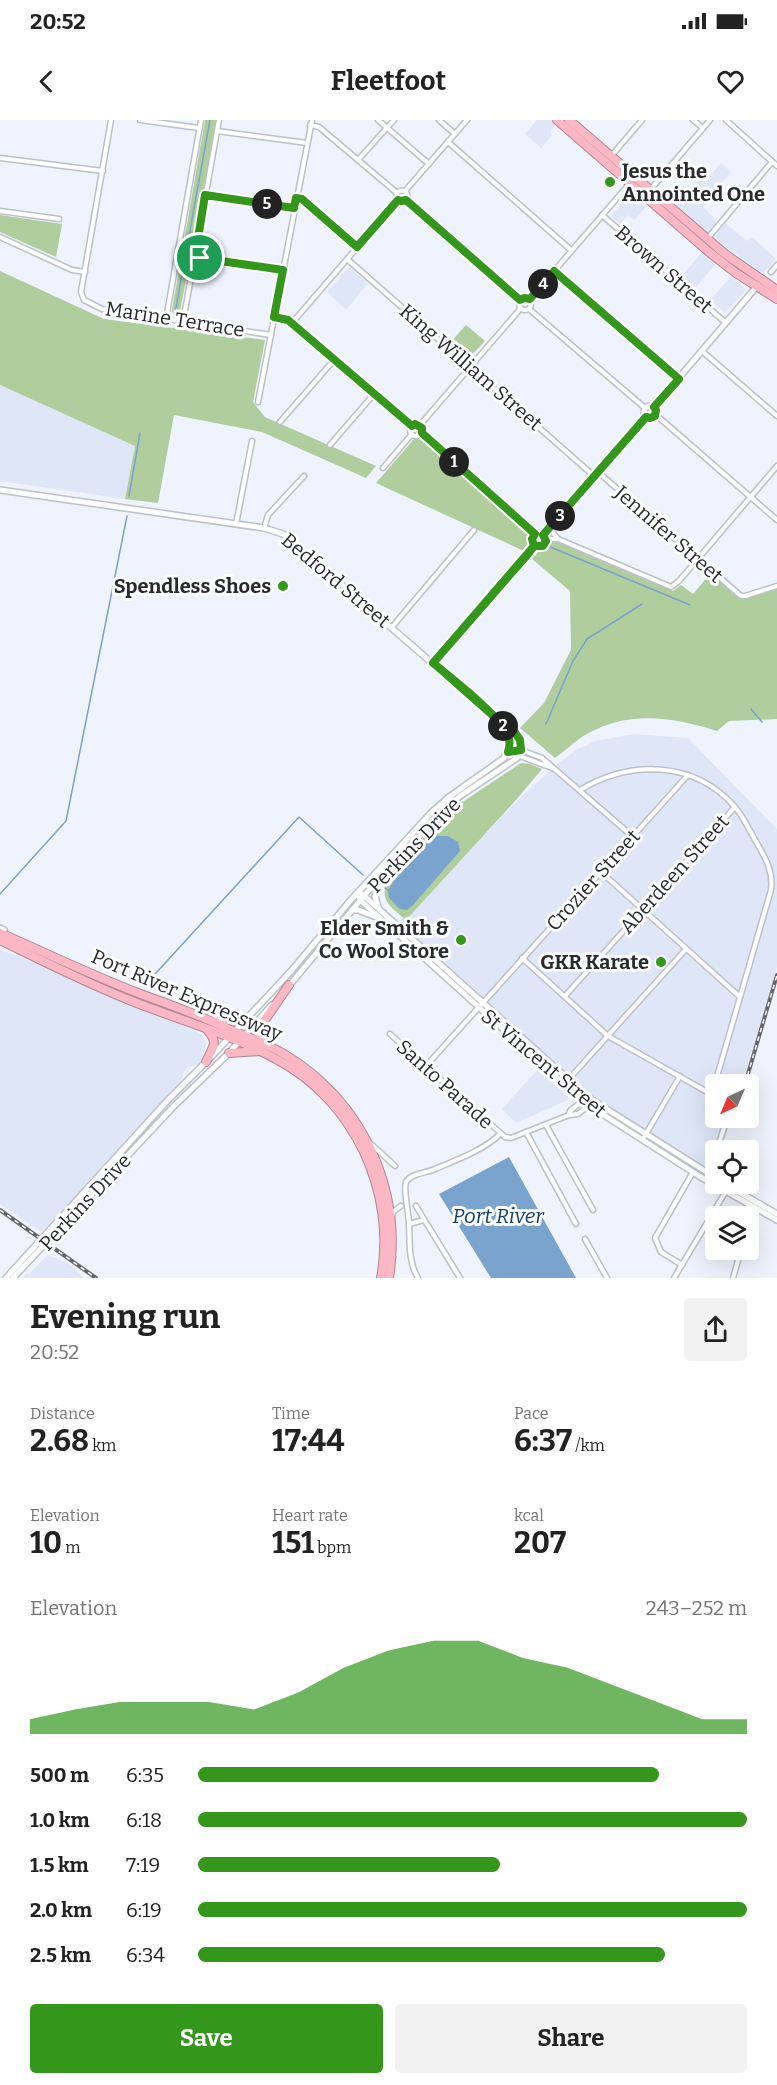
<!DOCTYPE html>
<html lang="en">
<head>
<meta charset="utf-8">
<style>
  :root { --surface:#fff; --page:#f2f2f2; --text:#222; --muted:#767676; --accent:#34971c }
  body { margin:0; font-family:Bitter,serif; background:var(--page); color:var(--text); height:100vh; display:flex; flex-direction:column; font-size:22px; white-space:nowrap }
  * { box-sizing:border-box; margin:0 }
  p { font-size:20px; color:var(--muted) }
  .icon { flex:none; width:33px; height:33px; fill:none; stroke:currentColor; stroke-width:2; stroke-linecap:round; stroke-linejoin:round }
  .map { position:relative; height:1158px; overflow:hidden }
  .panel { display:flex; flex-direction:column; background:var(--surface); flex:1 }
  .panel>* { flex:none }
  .needle { width:39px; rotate:224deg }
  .buttons { position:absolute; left:705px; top:954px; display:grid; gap:12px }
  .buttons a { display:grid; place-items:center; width:54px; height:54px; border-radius:6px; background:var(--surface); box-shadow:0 6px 24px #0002; font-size:30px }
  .pin { position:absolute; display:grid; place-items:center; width:51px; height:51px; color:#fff; margin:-26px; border:3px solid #fff; border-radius:50%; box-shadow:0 2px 6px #0007 }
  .km { position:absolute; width:30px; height:30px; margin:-15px; border-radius:50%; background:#222; color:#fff; font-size:16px; line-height:30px; text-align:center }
  .round { display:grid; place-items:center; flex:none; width:63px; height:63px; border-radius:6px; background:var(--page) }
  .headline { display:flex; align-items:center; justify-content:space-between; height:102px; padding:0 30px }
  h1 { font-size:33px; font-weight:700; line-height:45px }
  .stats { display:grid; grid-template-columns:repeat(3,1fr); gap:9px; height:102px; padding:6px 30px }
  .stats div { display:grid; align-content:center }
  .stats b { font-size:30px; font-weight:700 }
  .stats small { font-size:16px; font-weight:400 }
  .stats p { font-size:16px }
  .chart { height:168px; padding:12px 30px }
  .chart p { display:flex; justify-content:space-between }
  .chart svg { width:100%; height:108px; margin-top:6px; fill:var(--accent); opacity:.7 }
  .primary-button { display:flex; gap:12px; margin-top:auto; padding:12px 30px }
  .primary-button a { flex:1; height:69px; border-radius:6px; background:var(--accent); color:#fff; font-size:24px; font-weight:700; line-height:69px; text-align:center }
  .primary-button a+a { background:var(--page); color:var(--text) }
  ul { padding:0 30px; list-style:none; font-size:20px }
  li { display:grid; grid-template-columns:96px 72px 1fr; align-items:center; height:45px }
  li i { height:15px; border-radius:8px; background:var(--accent) }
  .status { display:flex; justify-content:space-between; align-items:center; height:42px; padding:0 30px; background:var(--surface); direction:ltr }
  .status svg { height:16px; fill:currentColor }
  header { display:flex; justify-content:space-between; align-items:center; height:78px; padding:0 30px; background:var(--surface); font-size:27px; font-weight:700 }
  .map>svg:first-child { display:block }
  .built { fill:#dfe6f8 }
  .green { fill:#b0cd9e }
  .water { fill:#7aa3cd }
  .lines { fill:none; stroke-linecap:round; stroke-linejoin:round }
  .stream { stroke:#7aa3cd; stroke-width:1.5 }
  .street-casing { stroke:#bcc0ca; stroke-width:7 }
  .secondary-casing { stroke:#bcc0ca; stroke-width:8 }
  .highway-casing { stroke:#b18690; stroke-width:10 }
  .street { stroke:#fff; stroke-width:4 }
  .secondary { stroke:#fff; stroke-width:5 }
  .highway { stroke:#fbb7c4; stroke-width:8 }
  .rail-casing { stroke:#64676d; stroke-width:4 }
  .rail { stroke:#fff; stroke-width:1.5; stroke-dasharray:4.5; stroke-linecap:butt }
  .route-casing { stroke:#fff; stroke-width:12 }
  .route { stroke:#34971c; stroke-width:8 }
  .poi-dot { fill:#34971c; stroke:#fff; stroke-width:2 }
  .labels { text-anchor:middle; stroke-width:6; stroke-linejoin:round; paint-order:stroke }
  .poi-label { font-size:20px; font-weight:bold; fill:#282a2e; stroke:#fff; text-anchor:end }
  .street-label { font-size:20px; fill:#282a2e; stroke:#fff }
  .water-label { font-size:21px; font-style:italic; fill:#14416a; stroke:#fff }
</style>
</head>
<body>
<div class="status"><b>20:52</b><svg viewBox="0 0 49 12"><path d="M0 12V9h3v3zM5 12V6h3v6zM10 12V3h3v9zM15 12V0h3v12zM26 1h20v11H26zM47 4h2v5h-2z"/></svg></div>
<header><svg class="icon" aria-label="back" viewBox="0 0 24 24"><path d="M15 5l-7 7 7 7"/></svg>Fleetfoot<svg class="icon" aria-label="heart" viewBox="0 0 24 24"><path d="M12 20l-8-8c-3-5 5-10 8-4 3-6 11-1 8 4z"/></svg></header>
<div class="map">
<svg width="777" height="1158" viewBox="0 0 777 1158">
  <rect width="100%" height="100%" fill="#eff3fe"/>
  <g class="built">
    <path d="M537 0H552L556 4 550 12 552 15 541 28 525 14Z"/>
    <path d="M721 43 731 52 703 87 718 102 709 112 704 113 675 85 700 58 705 62Z"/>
    <path d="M629 75H633L646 87 634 100 628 95 620 104 611 96Z"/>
    <path d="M725 103 747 121 752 117 776 139 763 154 716 119V114Z"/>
    <path d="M702 132 716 144 696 167 682 156Z"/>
    <path d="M349 147 368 163 346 190 327 172Z"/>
    <path d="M731 157 746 170 725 193 710 180Z"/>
    <path d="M0 265 135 326 125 379 0 361Z"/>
    <path d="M634 614 688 618 777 709V847L742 964H716V998H732L721 1030H716L714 1051 590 975 399 801 521 677 559 643 576 630 596 621Z"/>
    <path d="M0 830 46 846 201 914 207 922 201 941 197 945 188 947 183 953 182 959 42 1112 0 1084Z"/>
    <path d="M539 948 568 975V980L516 1003 502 989Z"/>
    <path d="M48 1135 68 1143 84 1158H22L27 1153 29 1154Z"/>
  </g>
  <g class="green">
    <path d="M205 0H217L179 196 173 195 172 190Z"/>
    <path d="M0 95 62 104 56 137 0 112Z"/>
    <path d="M0 151 104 199 265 220 253 282 265 297 376 346 366 358 262 312 174 295 158 383 125 379 135 326 0 265Z"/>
    <path d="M466 205 485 221 468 239 450 223Z"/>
    <path d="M414 319H420L534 413 531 425 524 431 376 363Z"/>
    <path d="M550 419 673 471 681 465 693 474 711 453 742 479 777 468V599L729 601 717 611C671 597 629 590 585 615 575 621 565 631 555 638L520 608 544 583 571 530 570 471 532 439Z"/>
    <path d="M521 643 530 644 542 649 516 680 406 800C387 784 378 779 390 754L438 702 455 687Z"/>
  </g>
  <g class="water">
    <path d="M435 716H448L458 722 460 731 413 785 407 790 400 789 389 778 388 770C402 749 416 732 435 716Z"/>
    <path d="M509 1037 576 1158H491L439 1074Z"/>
  </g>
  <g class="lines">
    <g class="stream">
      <path d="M175 193 210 0"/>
      <path d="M129 376 140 313"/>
      <path d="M548 426 690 485"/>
      <path d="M751 589 762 602"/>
      <path d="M546 604 573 541 587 519 642 484"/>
      <path d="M385 768 388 770"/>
      <path d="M0 774 66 701 127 396"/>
      <path d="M145 865 299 697 363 755"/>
    </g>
    <g class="street-casing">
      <g id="street">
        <path d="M111 0 81 172 84 180 102 189 271 215"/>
        <path d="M140 0 199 8"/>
        <path d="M378 0 429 44"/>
        <path d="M439 0 455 14"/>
        <path d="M693 0 703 8"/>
        <path d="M726 0 777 46"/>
        <path d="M310 5 319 7 397 73"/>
        <path d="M217 11 307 23"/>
        <path d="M448 22 571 130"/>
        <path d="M612 35 642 0"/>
        <path d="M0 38 103 51"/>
        <path d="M358 40 394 0"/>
        <circle cx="402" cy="76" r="5.5"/>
        <path d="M405 71 467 0"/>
        <path d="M205 75 294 88"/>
        <path d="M645 76 710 0"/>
        <path d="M296 78 304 80 357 127"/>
        <path d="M406 79 520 180"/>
        <path d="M0 91 59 99"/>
        <path d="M602 95 726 203"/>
        <path d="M0 117 72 150 85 152"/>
        <path d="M707 119 772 42"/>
        <path d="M195 137 283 150"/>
        <path d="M347 139 594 356"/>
        <path d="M553 151 679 259"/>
        <path d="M771 152 777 145"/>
        <circle cx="525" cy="184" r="6"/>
        <path d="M530 179 631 62"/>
        <path d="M529 189 645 288"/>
        <path d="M274 197 288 200 412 306"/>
        <path d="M166 199 201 0"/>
        <path d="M183 202 219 0"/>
        <path d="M292 203 398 80"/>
        <path d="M702 231 777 296"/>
        <path d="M258 282 312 0"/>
        <path d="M656 295 777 400"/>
        <path d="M280 302 334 240"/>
        <circle cx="416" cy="310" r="6"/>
        <path d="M420 305 521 188"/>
        <path d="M422 313 535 414"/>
        <path d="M330 325 374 274"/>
        <path d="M383 348 412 314"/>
        <path d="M598 352 741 476H745L777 466"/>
        <path d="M236 404 252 321"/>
        <path d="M264 408 268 395 304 356"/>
        <path d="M546 419H558L549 408"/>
        <path d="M558 419 671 467 679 461 777 346"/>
        <path d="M392 507 474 410"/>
        <path d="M508 632 521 630 542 638 632 716"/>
        <path d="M517 635 552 648"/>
        <path d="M580 670C630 640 694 640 735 687 743 696 748 708 754 718 763 734 774 750 771 770L712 974"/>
        <path d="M600 751 740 877"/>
        <path d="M522 838 608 916 716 977"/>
        <path d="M565 876 735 687"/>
        <path d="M390 914 505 1017 511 1018 569 995 578 994 587 987 585 983"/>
        <path d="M426 946 688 655"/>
        <path d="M568 960 686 829"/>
        <path d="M569 995 570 991 581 982 583 983"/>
        <path d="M546 1005 593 1090"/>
        <path d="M526 1012 576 1104"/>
        <path d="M643 1019 680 956"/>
        <path d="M370 1023 395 1046"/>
        <path d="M717 1030 727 998"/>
        <path d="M707 1060 716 1036"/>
        <path d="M416 1086 460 1158"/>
        <path d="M392 1096 394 1091 401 1086"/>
        <path d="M748 1102 754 1086"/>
        <path d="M409 1104 424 1100"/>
        <path d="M585 1119 607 1158"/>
        <path d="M682 1145 661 1132 655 1118 693 1052"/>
        <path d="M418 1158C408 1142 410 1122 409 1104 409 1094 403 1070 406 1062 411 1053 427 1053 435 1049 454 1041 486 1029 500 1014"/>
        <path d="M674 1158 726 1071"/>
        <path d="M733 1158 741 1130"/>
      </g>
    </g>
    <g class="secondary-casing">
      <g id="secondary">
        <circle cx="650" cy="292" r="6"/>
        <path d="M654 287 758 165"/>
        <path d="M0 370 264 408 283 414 498 600C511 608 530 621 517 638L460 676 442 692 369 770 288 867"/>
        <circle cx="539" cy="420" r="7"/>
        <path d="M543 415 646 297"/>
        <path d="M433 543 534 426"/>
        <path d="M358 773 360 780 378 796 585 983 699 1056 777 1100"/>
        <path d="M362 774 589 978 716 1058"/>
        <path d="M378 787 375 776 381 759"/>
        <path d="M352 790H358L376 797"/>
        <path d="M0 808 4 810"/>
        <path d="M211 937 292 850 350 781 432 692 449 677 504 638 510 623 507 613 502 605"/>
        <path d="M725 1064 777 1094"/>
        <path d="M6 1158 168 980 205 943"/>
        <path d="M13 1158 174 986 229 933 272 885"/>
      </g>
    </g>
    <g class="highway-casing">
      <g id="highway">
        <path d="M557 0 709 132 736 153 777 179"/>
        <path d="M569 0 725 134 777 170"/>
        <path d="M0 813C46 833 91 855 138 873 167 884 198 894 226 908 246 917 266 923 284 934 362 981 403 1068 389 1158"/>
        <path d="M0 820C45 842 90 865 137 883 183 901 232 915 276 939 354 980 397 1072 381 1158"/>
        <path d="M216 899 238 901 248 898"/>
        <path d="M262 923 259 913 260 907 289 865"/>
        <path d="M229 933 261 931"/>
        <path d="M206 942C212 929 219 922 208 911"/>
      </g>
    </g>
    <use href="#street" class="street"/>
    <use href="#secondary" class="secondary"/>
    <use href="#highway" class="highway"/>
    <g class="rail-casing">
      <g id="rail">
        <path d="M745 964 777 855"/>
        <path d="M0 1090 96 1158"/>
      </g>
    </g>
    <use href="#rail" class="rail"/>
  </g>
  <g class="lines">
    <g class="route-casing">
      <path id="route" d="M200 138 283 150 274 197 288 200 412 306 415 304 422 308V313L535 414 532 419 534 426 528 434 433 543C450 557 501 597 508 614 510 620 510 626 508 632L521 630 520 620 514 611 498 600 438 547 433 543 534 426H543L546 421 543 415 646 297 650 298 655 296 656 290 654 287 679 259 554 151 530 179 524 178 520 180 406 80 401 81 398 80 357 127 302 79 296 78 294 88 205 75 195 137 200 138"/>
    </g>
    <use href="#route" class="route"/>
  </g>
  <g class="poi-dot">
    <circle cx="610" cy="62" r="6"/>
    <circle cx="283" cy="466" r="6"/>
    <circle cx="461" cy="820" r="6"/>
    <circle cx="661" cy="842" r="6"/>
  </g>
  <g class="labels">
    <g class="poi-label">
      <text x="622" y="58" text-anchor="start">Jesus the<tspan x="622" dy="23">Annointed One</tspan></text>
      <text x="271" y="473">Spendless Shoes</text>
      <text x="449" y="815">Elder Smith &amp;<tspan x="449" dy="23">Co Wool Store</tspan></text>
      <text x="649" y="849">GKR Karate</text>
    </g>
    <g class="street-label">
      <text transform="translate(664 149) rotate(41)" y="7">Brown Street</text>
      <text transform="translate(175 199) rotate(9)" y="7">Marine Terrace</text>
      <text transform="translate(471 247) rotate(41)" y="7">King William Street</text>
      <text transform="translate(669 414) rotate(41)" y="7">Jennifer Street</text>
      <text transform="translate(336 460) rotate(40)" y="7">Bedford Street</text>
      <text transform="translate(414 725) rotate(-46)" y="7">Perkins Drive</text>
      <text transform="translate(674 754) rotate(-48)" y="7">Aberdeen Street</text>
      <text transform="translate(593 760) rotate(-48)" y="7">Crozier Street</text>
      <text transform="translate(187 875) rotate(23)" y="7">Port River Expressway</text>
      <text transform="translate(544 943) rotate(40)" y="7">St Vincent Street</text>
      <text transform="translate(445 964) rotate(42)" y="7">Santo Parade</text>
      <text transform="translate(85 1082) rotate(-47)" y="7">Perkins Drive</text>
    </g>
    <g class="water-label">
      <text x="498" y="1103">Port River</text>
    </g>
  </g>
</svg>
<div class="buttons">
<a><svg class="needle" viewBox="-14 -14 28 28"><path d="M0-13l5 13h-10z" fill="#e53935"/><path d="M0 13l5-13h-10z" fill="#767676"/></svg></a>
<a><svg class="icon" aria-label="locate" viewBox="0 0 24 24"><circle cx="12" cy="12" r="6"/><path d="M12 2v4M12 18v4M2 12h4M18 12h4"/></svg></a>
<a><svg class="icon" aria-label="layers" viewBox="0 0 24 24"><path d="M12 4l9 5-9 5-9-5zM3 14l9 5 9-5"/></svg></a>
</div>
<div class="pin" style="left:200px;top:138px;background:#1e9e55"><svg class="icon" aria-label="arrive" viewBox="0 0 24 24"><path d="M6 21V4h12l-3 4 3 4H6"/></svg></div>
<b class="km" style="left:454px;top:342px">1</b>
<b class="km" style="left:503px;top:606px">2</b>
<b class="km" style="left:560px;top:396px">3</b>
<b class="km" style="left:543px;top:164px">4</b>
<b class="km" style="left:267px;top:84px">5</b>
</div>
<section class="panel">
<div class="headline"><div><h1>Evening run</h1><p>20:52</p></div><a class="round"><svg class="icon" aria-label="share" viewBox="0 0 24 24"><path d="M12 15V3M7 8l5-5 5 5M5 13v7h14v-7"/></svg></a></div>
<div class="stats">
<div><p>Distance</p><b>2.68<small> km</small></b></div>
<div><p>Time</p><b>17:44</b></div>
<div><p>Pace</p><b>6:37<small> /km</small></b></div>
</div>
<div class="stats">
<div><p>Elevation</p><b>10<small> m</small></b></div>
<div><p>Heart rate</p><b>151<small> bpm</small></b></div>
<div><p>kcal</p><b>207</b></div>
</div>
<div class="chart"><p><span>Elevation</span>243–252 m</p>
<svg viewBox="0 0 160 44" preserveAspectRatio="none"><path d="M0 44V38L10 34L20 31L30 31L40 31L50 34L60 27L70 17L80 10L90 6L100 6L110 13L120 17L130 24L140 31L150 38L160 38V44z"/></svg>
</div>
<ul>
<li><b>500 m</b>6:35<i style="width:84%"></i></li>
<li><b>1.0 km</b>6:18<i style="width:100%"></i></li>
<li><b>1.5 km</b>7:19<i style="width:55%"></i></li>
<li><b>2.0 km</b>6:19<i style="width:100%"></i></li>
<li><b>2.5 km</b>6:34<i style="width:85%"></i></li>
</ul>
<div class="primary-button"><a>Save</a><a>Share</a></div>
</section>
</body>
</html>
